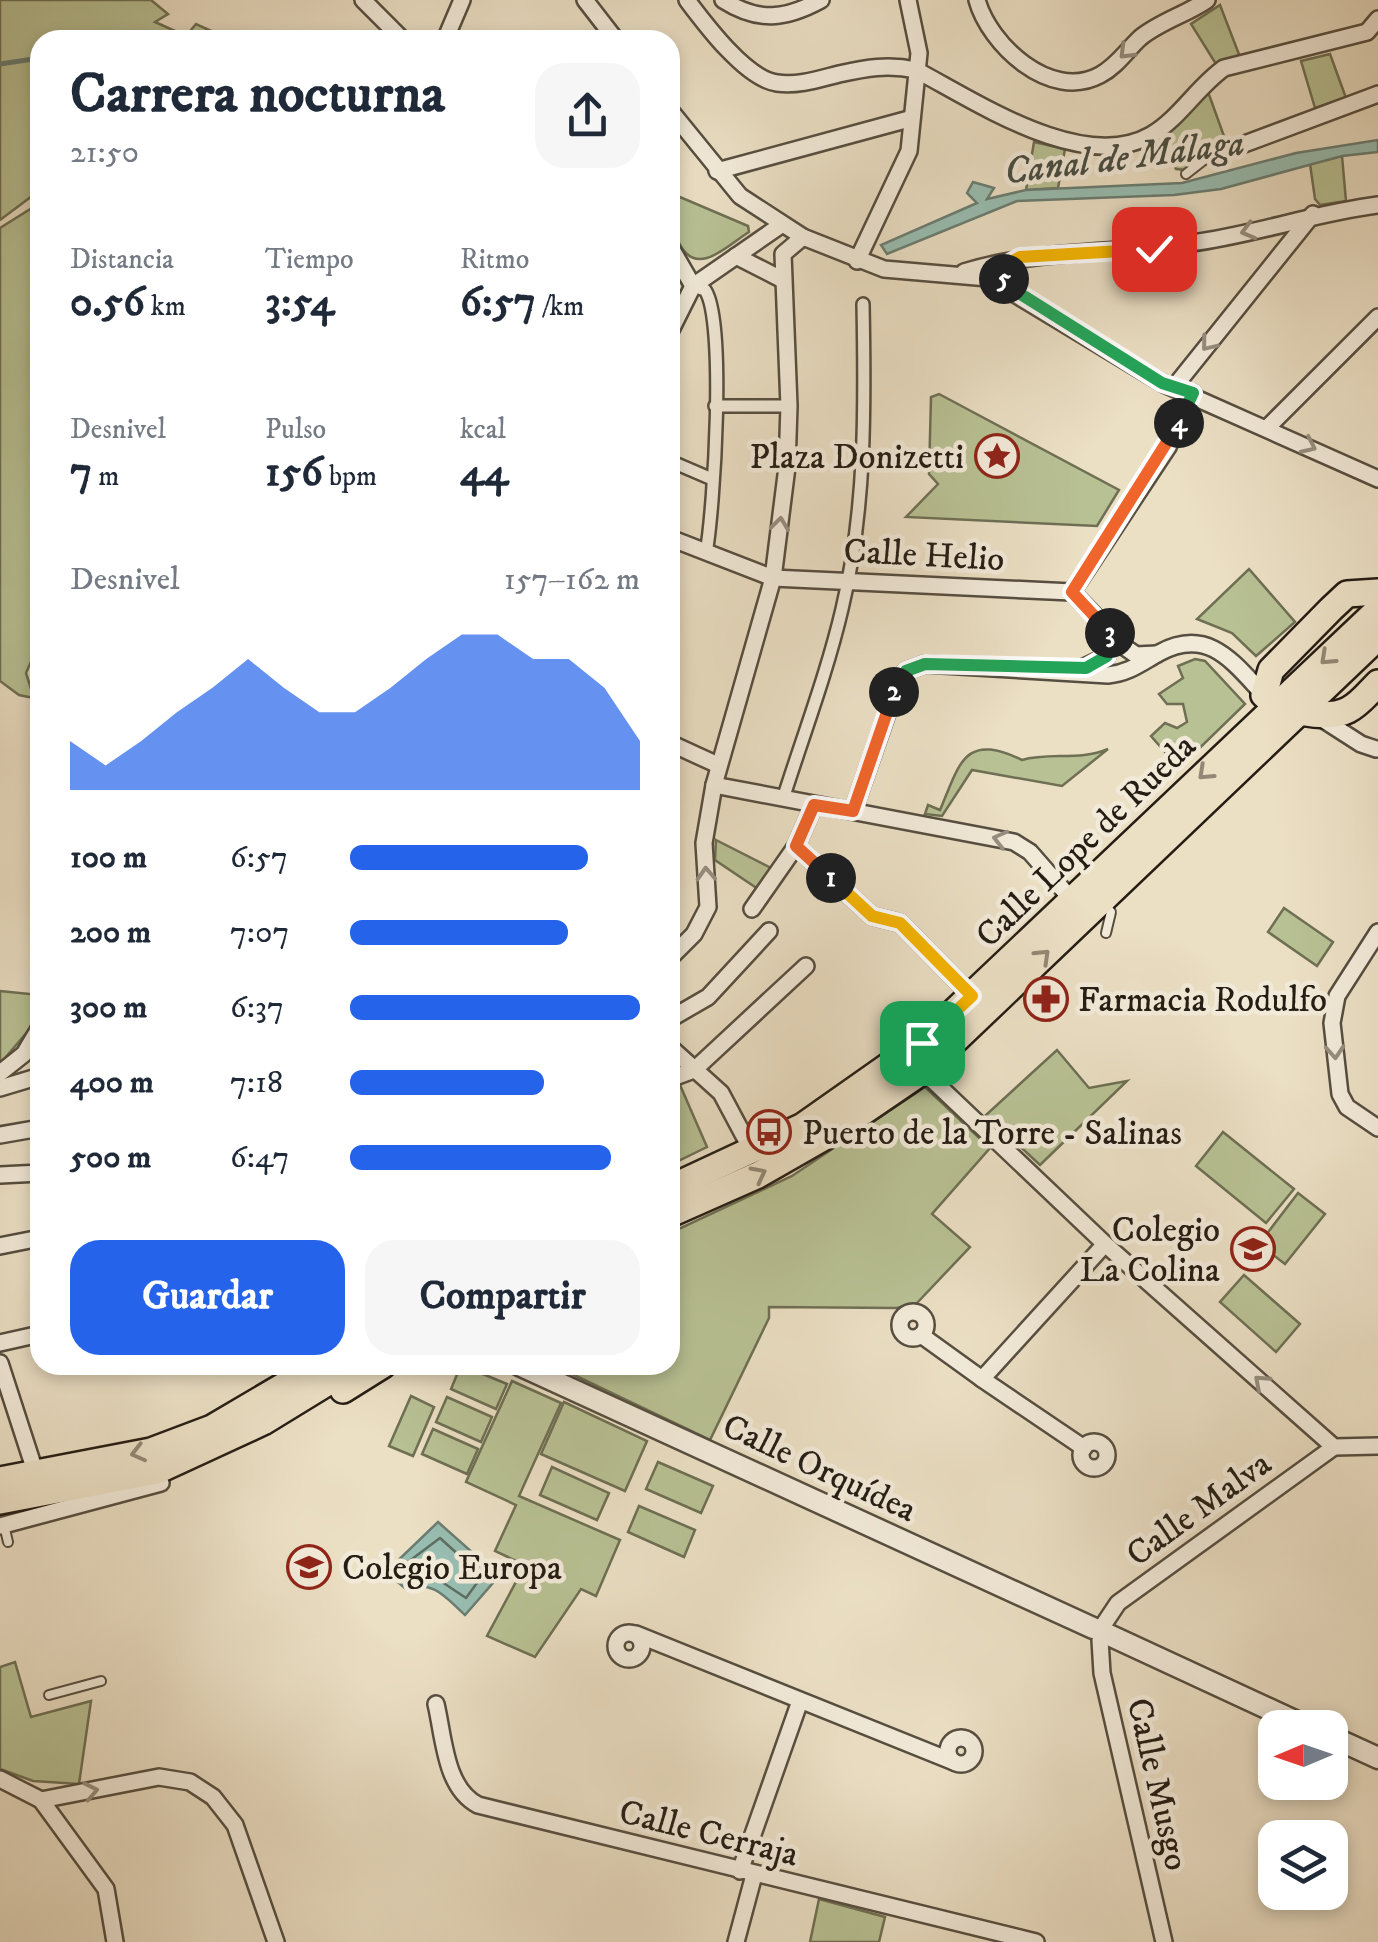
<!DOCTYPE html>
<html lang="es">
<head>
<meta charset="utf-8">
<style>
  :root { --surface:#fff; --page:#f6f6f7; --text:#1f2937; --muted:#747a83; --accent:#2563eb }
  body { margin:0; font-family:"IM FELL DW Pica",serif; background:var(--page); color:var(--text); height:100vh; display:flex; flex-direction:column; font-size:38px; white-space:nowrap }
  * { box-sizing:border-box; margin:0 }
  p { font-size:32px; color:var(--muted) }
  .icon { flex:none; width:55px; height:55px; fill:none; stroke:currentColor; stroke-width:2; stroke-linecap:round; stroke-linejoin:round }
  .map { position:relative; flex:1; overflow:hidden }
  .details { position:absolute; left:30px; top:30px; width:650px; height:1345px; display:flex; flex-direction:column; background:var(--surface); border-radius:30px; box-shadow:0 5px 15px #0003 }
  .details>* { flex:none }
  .needle { width:65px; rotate:268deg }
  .buttons { position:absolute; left:1258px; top:1710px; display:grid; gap:20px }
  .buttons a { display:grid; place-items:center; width:90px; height:90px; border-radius:20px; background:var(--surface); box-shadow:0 5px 15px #0003; font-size:50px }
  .pin { position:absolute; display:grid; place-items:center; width:85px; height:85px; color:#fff; margin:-42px; border-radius:20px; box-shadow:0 5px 15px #0006 }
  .km { position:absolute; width:50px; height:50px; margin:-25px; border-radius:50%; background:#222; color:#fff; font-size:28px; line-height:50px; text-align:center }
  .round { display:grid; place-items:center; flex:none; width:105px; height:105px; border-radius:30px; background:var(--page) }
  .headline { display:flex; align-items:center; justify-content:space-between; height:170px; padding:0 40px }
  h1 { font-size:55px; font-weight:800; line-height:75px }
  .figures { display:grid; grid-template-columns:repeat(3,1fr); gap:15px; height:170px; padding:10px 40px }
  .figures div { display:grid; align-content:center }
  .figures b { font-size:42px; font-weight:800 }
  .figures small { font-size:28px; font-weight:400 }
  .figures p { font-size:28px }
  .chart { height:280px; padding:20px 40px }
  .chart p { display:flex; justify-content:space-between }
  .chart svg { width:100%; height:180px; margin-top:10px; fill:var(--accent); opacity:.7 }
  .button { display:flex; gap:20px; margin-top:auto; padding:20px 40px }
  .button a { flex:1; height:115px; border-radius:30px; background:var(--accent); color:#fff; font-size:40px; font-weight:800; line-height:115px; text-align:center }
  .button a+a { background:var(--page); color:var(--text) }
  ul { padding:0 40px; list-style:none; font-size:32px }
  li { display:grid; grid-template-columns:160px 120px 1fr; align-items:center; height:75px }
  li i { height:25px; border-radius:12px; background:var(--accent) }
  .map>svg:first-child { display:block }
  .green { fill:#b8c194; stroke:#6e6f54; stroke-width:2.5 }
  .water { fill:#98bdb1; stroke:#6a7d72; stroke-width:2.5 }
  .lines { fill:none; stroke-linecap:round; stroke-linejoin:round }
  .shore { stroke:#5e6d62; stroke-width:2.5 }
  .stream { stroke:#6a7d72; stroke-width:5 }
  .service-casing { stroke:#564e40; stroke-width:12 }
  .pedestrian-casing { stroke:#564e40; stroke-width:16 }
  .minor-casing { stroke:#564e40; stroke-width:20 }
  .tertiary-casing { stroke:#564e40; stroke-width:25 }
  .primary-casing { stroke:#251d14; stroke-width:30 }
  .service { stroke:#f2ead9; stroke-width:8 }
  .pedestrian { stroke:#f2ead9; stroke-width:11 }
  .minor { stroke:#f2ead9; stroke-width:15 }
  .tertiary { stroke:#f2ead9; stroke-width:20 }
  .primary { stroke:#ebdfc4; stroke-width:25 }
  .oneway { stroke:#968e80 }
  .oneway2 { stroke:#928875 }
  .split-1-casing { stroke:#fff; stroke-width:20 }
  .split-2-casing { stroke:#fff; stroke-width:20 }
  .split-3-casing { stroke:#fff; stroke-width:20 }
  .split-4-casing { stroke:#fff; stroke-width:20 }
  .split-5-casing { stroke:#fff; stroke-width:20 }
  .split-6-casing { stroke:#fff; stroke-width:20 }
  .split-1 { stroke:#f5b400; stroke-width:12 }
  .split-2 { stroke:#f0652b; stroke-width:12 }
  .split-3 { stroke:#22a559; stroke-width:12 }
  .split-4 { stroke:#f0652b; stroke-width:12 }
  .split-5 { stroke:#22a559; stroke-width:12 }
  .split-6 { stroke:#f5b400; stroke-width:12 }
  .labels { text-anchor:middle; stroke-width:9; stroke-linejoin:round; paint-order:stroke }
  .poi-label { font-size:35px; fill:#251d14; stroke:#f2ead9; text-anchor:start }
  .street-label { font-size:35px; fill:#251d14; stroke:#f2ead9 }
  .water-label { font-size:38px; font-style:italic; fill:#484d43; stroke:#f2ead9 }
</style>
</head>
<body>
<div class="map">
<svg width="1378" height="1942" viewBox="0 0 1378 1942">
  <rect width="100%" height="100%" fill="#ebdfc4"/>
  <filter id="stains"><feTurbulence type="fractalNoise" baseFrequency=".002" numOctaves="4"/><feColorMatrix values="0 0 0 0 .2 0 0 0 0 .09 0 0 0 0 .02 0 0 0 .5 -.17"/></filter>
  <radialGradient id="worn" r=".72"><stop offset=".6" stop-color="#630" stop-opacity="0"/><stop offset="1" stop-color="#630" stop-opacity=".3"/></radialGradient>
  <g class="green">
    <path d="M0 0H151L168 14 155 22 186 36 196 24 231 40H40V190L0 220Z"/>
    <path d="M1220 5 1240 57 1216 64 1191 24Z"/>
    <path d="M1330 54 1346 98 1315 108 1301 61Z"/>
    <path d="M1207 89 1225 139 1195 158 1186 170 1176 169 1161 138Z"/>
    <path d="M1034 142 1065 149 1058 188 1026 190Z"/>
    <path d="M1342 156 1346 201 1320 205 1315 199 1310 164Z"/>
    <path d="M670 197 676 202 680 197 748 226 749 232C736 240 721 254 707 258 676 267 670 216 670 197Z"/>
    <path d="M40 203V657H33L26 673 34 698 19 695 0 681V228Z"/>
    <path d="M939 394 1119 490 1097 526 906 517 938 484 929 474 931 397Z"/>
    <path d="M1249 569 1295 622 1256 656 1232 633 1197 619Z"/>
    <path d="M1195 659 1205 661 1245 704 1179 768 1151 736 1165 723 1177 728 1187 722 1183 704H1167L1159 694 1183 678 1178 666Z"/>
    <path d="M1108 749 1062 786 972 770 942 816 925 814 928 805 940 810C960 763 964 732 1022 760 1049 752 1080 761 1108 749Z"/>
    <path d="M716 840 771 868 758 889 715 860Z"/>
    <path d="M1284 908 1333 942 1317 966 1268 932Z"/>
    <path d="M0 991 40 995 34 1024 0 1064Z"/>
    <path d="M1057 1050 1089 1088 1127 1081 1040 1165 986 1115Z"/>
    <path d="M680 1085 707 1147 670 1165V1090Z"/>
    <path d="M925 1087 990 1148 932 1214 970 1247 917 1303 897 1308 769 1307V1318L710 1440 553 1365H670V1233L792 1176Z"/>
    <path d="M1223 1132 1294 1189 1266 1223 1196 1166Z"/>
    <path d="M1298 1193 1325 1214 1285 1264 1259 1244Z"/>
    <path d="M1244 1275 1300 1324 1276 1352 1220 1302Z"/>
    <path d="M461 1365 507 1384 496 1409 451 1389Z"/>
    <path d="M512 1381 561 1403 519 1496 620 1540 596 1596 581 1589 535 1657 487 1636 525 1565 495 1551 516 1505 466 1482Z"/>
    <path d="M411 1396 434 1407 413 1456 389 1446Z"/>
    <path d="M447 1397 492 1417 481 1442 436 1422Z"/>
    <path d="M564 1402 647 1441 625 1491 541 1454Z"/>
    <path d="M433 1429 478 1449 467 1474 422 1454Z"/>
    <path d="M658 1462 713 1486 701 1513 646 1489Z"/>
    <path d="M552 1467 609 1493 597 1520 540 1495Z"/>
    <path d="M639 1506 695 1530 684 1557 628 1532Z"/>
    <path d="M15 1662 31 1717 91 1701 79 1784 33 1781 0 1769V1667Z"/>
    <path d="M819 1899 885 1917 879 1942H810Z"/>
  </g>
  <g class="water">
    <path d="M1378 140V152L1342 156 1221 189 1174 195 1017 201 887 254 881 245 977 203 967 193 973 182 994 188 987 199 1026 190 1182 183 1296 153Z"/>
    <path d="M438 1522 499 1576 465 1615C445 1597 434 1580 406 1589L386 1572Z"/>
  </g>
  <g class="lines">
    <path class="shore" d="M440 1538 482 1576 466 1598 433 1576 409 1577 403 1573 408 1562Z"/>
    <path class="stream" d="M0 64 40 58"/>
    <g class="service-casing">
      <g id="service">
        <path d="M1186 174 1209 156 1239 146"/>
        <path d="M1104 904 1111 912 1106 933"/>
        <path d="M4 1525 8 1542"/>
        <path d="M49 1695 101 1681"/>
      </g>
    </g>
    <g class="pedestrian-casing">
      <g id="pedestrian">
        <path d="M693 286 705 290C726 320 714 510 706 553"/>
        <path d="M715 406H789"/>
        <path d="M670 461 712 479"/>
        <path d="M783 799C803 736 827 673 842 609 866 509 865 406 863 304"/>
      </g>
    </g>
    <g class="minor-casing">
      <g id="minor">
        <path d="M363 0 403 40"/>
        <path d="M585 0 616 40"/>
        <path d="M687 0C705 24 746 79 777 83 798 86 819 79 839 74 866 68 888 64 916 70 975 101 1083 174 1151 135 1179 119 1197 87 1224 68L1367 32 1378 19"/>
        <path d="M723 0C759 23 786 19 821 0"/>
        <path d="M977 0C989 44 1050 102 1100 75 1117 66 1127 50 1140 38 1159 22 1187 14 1207 0"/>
        <path d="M445 40 462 0"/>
        <path d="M670 110 740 196 803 237 884 269 988 278 1162 383 1378 479"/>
        <path d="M1239 146 1378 94"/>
        <path d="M717 171 909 119"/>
        <path d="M670 246 693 286"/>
        <path d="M736 256 781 279"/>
        <path d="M857 261 909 151 919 53 908 0"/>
        <path d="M964 272C1038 249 1115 254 1191 243 1254 235 1314 213 1378 205"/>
        <path d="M670 332 693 286 781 225"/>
        <path d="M1175 386 1313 214"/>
        <path d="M1268 427 1378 317"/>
        <path d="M670 538 773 578 1072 592 1126 648 1136 655 1157 654"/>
        <path d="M1072 592 1168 447 1193 393"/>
        <path d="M1080 669 1107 656 1113 635"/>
        <path d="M1319 717 1361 744 1376 749"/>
        <path d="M670 743 718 765"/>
        <path d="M714 785 1014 842 1030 852 1072 900"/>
        <path d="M853 811 898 682 906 671 925 664 1108 675C1129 673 1141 663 1159 653 1208 626 1233 662 1264 695"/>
        <path d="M796 846 872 916 900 923 972 996"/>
        <path d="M752 909 796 846 814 805"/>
        <path d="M1378 932 1337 996 1332 1023 1340 1094 1347 1107 1378 1128"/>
        <path d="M670 958 694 934 708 907 704 843 714 785 773 578 787 467 789 406 783 254 803 237"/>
        <path d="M670 1019 708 997 769 931"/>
        <path d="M670 1047 721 1093 753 1153"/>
        <path d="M923 1071 1105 1244 1334 1447 1378 1446"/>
        <path d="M0 1073 24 1054 40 1027"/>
        <path d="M670 1079 694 1070 806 966"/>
        <path d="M0 1088 40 1076"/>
        <path d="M0 1135 40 1128"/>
        <path d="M0 1175 40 1173"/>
        <path d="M0 1246 40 1238"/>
        <circle cx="913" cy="1325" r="13"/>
        <path d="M921 1335 982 1379"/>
        <path d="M0 1343 40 1334"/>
        <path d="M0 1363 36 1474"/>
        <circle cx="1094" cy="1455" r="13"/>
        <path d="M1084 1448 982 1379 1105 1244"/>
        <path d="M0 1526 161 1483"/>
        <path d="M1104 1624 1118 1603 1334 1447"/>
        <circle cx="629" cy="1646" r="13"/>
        <path d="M636 1634 954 1762"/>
        <path d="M1100 1640 1102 1673 1164 1942"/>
        <path d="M436 1704C444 1738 445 1788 478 1805L1036 1942"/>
        <circle cx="961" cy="1751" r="13"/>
        <path d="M0 1779 41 1800 159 1777 190 1782 213 1797 235 1825 276 1942"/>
        <path d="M41 1800 106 1889 115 1942"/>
        <path d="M740 1871 800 1701"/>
        <path d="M736 1942 754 1875"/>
      </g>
    </g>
    <g class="tertiary-casing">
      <g id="tertiary">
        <path d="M519 1365 1093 1628"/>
        <path d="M1109 1635 1310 1728"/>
        <path d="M1330 1736 1378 1758"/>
      </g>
    </g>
    <g class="primary-casing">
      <g id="primary">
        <path d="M1378 592 1347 594 1331 609 1271 670 1264 695C1280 711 1326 721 1348 710 1360 704 1369 692 1378 683"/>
        <path d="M670 1188 803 1126 921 1043 1378 610"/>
        <path d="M670 1214 758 1175 835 1131 923 1071 1378 637"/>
        <path d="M343 1390 383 1365"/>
        <path d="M0 1480 151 1451 212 1428 319 1365"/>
        <path d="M0 1501 157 1471 263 1422 356 1365"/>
      </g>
    </g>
    <use href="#service" class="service"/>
    <use href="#pedestrian" class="pedestrian"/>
    <use href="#minor" class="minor"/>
    <use href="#tertiary" class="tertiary"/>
    <use href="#primary" class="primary"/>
  </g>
  <defs><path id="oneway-chevron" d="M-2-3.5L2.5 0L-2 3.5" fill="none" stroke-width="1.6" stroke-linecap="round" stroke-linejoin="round" transform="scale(2.5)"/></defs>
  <g class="oneway">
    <use href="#oneway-chevron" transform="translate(1126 52) rotate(135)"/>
    <use href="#oneway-chevron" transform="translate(1248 231) rotate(165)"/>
    <use href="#oneway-chevron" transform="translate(1208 344) rotate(129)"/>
    <use href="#oneway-chevron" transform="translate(1309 446) rotate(25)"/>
    <use href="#oneway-chevron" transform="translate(780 524) rotate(-83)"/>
    <use href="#oneway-chevron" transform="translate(1000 839) rotate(-166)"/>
    <use href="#oneway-chevron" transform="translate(706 874) rotate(-93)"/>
    <use href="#oneway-chevron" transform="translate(1335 1052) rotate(86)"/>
    <use href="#oneway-chevron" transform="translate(1261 1382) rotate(-138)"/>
    <use href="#oneway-chevron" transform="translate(91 1791) rotate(-11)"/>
  </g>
  <g class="oneway2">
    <use href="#oneway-chevron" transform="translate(1327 658) rotate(137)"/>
    <use href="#oneway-chevron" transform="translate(1205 773) rotate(137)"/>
    <use href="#oneway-chevron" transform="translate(1043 956) rotate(-44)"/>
    <use href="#oneway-chevron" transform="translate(759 1174) rotate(-27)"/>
    <use href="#oneway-chevron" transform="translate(138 1453) rotate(166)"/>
  </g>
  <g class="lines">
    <g class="split-1-casing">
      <path id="split-1" d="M831 878 872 916 900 923 972 996 922 1043"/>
    </g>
    <g class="split-2-casing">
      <path id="split-2" d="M831 878 796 846 814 805 853 811 894 692"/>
    </g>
    <g class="split-3-casing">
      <path id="split-3" d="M894 692 906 671 925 664 1086 668 1107 656 1110 633"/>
    </g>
    <g class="split-4-casing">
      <path id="split-4" d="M1110 633 1072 592 1179 423"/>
    </g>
    <g class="split-5-casing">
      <path id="split-5" d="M1004 279 1008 286 1162 383 1193 393 1179 423"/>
    </g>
    <g class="split-6-casing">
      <path id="split-6" d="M1004 279 1006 265 1020 257 1154 249"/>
    </g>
    <use href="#split-1" class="split-1"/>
    <use href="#split-2" class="split-2"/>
    <use href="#split-3" class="split-3"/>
    <use href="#split-4" class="split-4"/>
    <use href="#split-5" class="split-5"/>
    <use href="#split-6" class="split-6"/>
  </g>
  <defs>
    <g id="sight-ring" transform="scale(2.25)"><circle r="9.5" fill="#f2ead9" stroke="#8f2418" stroke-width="1.5"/><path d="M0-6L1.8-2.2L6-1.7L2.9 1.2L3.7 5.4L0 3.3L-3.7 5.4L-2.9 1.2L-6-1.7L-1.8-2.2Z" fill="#8f2418"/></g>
    <g id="pharmacy-ring" transform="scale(2.25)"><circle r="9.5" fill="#f2ead9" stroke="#8f2418" stroke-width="1.5"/><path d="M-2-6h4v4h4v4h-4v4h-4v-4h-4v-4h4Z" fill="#8f2418"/></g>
    <g id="bus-ring" transform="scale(2.25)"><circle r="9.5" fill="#f2ead9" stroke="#8f2418" stroke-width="1.5"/><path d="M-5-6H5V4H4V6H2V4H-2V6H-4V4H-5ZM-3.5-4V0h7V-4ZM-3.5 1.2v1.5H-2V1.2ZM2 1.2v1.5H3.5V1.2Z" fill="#8f2418"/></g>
    <g id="school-ring" transform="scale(2.25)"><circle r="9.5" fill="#f2ead9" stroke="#8f2418" stroke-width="1.5"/><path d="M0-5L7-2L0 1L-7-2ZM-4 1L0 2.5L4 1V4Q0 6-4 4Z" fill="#8f2418"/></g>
  </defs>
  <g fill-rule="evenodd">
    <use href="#sight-ring" x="997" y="456"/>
    <use href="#pharmacy-ring" x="1046" y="999"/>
    <use href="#bus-ring" x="769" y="1132"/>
    <use href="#school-ring" x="1253" y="1249"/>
    <use href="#school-ring" x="309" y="1567"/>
  </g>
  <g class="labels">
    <g class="poi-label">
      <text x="964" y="468" text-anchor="end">Plaza Donizetti</text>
      <text x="1078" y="1011">Farmacia Rodulfo</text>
      <text x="802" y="1144">Puerto de la Torre - Salinas</text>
      <text x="1220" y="1241" text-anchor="end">Colegio<tspan x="1220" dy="40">La Colina</tspan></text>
      <text x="342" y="1579">Colegio Europa</text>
    </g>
    <g class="street-label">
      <text transform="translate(924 554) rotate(3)" y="12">Calle Helio</text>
      <text transform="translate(1085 840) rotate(-44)" y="12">Calle Lope de Rueda</text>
      <text transform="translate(820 1467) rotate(25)" y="12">Calle Orquídea</text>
      <text transform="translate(1198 1508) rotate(-36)" y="12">Calle Malva</text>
      <text transform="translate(1159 1784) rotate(77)" y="12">Calle Musgo</text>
      <text transform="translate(709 1832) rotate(14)" y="12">Calle Cerraja</text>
    </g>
    <g class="water-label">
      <text transform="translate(1124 156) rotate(-7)" y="13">Canal de Málaga</text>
    </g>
  </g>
  <rect width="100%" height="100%" filter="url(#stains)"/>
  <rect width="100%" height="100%" fill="url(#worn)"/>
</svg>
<div class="buttons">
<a><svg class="needle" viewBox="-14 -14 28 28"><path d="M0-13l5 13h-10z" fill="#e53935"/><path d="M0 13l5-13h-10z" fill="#747a83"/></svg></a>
<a><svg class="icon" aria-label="layers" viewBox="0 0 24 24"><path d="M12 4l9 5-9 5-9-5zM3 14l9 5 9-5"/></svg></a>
</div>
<div class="pin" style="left:922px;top:1043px;background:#1e9e55"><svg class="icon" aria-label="arrive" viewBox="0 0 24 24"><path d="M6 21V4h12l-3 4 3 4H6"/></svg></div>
<div class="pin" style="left:1154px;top:249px;background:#d93025"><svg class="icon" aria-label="check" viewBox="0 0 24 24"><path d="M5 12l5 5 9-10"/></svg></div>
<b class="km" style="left:831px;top:878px">1</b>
<b class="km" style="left:894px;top:692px">2</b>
<b class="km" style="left:1110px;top:633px">3</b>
<b class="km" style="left:1179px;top:423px">4</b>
<b class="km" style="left:1004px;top:279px">5</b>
<section class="details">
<div class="headline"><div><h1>Carrera nocturna</h1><p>21:50</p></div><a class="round"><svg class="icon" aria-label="share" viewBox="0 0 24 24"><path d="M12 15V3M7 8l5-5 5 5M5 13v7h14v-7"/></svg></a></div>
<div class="figures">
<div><p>Distancia</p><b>0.56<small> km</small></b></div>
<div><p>Tiempo</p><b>3:54</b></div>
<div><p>Ritmo</p><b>6:57<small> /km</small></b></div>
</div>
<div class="figures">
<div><p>Desnivel</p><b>7<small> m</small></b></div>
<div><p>Pulso</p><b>156<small> bpm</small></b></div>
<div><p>kcal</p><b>44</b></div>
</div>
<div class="chart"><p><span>Desnivel</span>157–162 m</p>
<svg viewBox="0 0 160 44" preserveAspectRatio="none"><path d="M0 44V32L10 38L20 32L30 25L40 19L50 12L60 19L70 25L80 25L90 19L100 12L110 6L120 6L130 12L140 12L150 19L160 32V44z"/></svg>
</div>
<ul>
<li><b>100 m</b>6:57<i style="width:82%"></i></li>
<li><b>200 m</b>7:07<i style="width:75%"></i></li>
<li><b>300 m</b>6:37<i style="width:100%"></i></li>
<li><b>400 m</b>7:18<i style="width:67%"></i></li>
<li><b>500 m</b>6:47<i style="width:90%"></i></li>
</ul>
<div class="button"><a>Guardar</a><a>Compartir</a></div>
</section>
</div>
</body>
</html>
